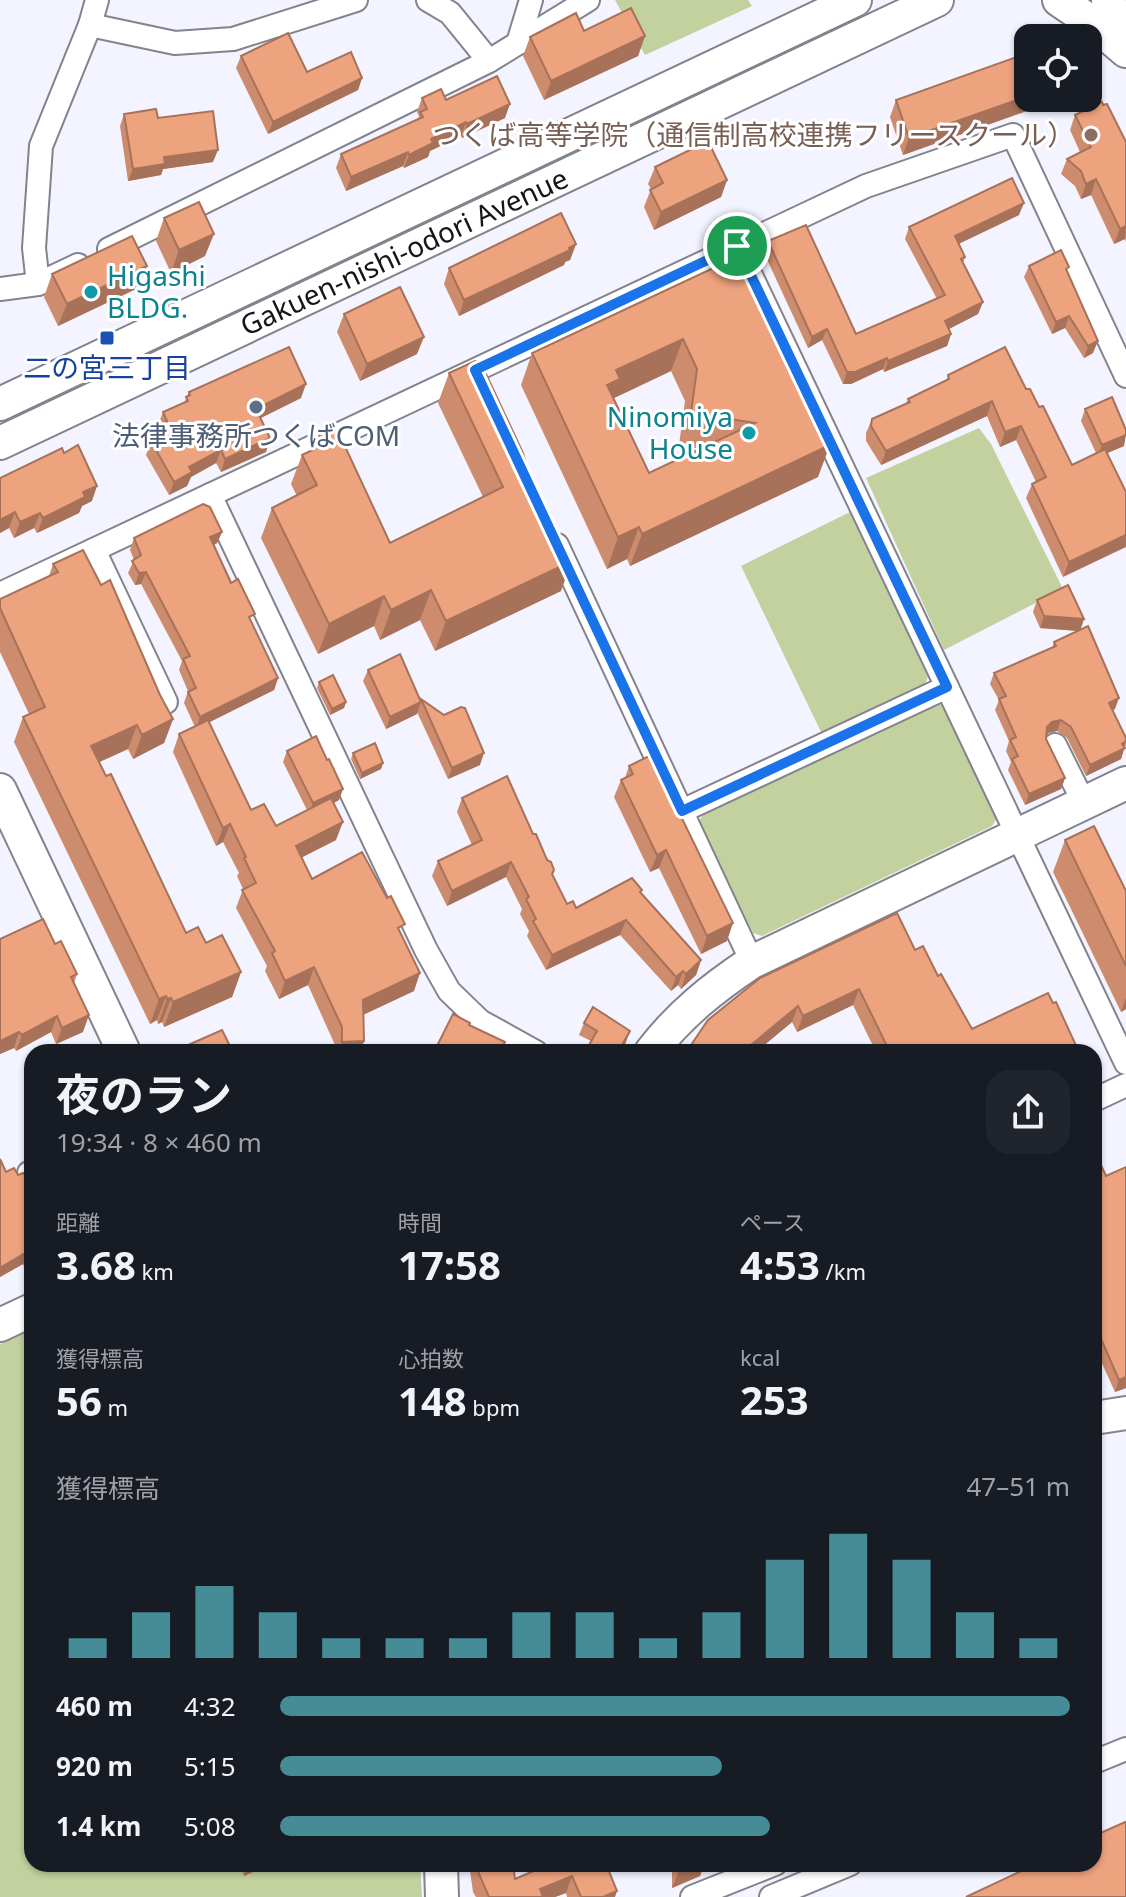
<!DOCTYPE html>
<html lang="ja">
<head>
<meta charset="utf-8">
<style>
  :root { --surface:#171b24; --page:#20242c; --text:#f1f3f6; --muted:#9ea1a6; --accent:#468c96 }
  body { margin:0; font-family:"Noto Sans","Noto Sans JP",sans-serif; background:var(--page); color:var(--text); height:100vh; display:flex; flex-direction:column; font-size:30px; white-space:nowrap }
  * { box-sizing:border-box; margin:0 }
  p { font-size:26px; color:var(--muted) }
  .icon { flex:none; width:44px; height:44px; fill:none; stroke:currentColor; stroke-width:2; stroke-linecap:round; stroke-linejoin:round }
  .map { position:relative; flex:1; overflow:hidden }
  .drawer { position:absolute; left:24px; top:1044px; width:1078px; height:828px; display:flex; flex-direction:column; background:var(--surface); border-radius:24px; box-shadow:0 2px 6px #0004 }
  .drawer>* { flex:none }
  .buttons { position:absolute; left:1014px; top:24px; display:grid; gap:16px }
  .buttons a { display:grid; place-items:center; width:88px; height:88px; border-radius:16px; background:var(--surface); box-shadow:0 2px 6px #0004; font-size:40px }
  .pin { position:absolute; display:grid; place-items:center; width:68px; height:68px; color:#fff; margin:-34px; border:4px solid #fff; border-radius:50%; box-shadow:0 2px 8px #0007 }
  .round { display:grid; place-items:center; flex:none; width:84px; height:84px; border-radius:24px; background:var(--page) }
  .overview { display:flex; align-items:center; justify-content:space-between; height:136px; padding:0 32px }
  h1 { font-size:44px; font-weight:700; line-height:60px }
  .stats { display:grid; grid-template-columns:repeat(3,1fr); gap:12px; height:136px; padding:8px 32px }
  .stats div { display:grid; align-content:center }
  .stats b { font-size:40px; font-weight:700 }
  .stats small { font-size:22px; font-weight:400 }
  .stats p { font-size:22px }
  .chart { height:224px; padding:16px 32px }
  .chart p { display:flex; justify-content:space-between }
  .chart svg { width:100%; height:144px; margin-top:8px; stroke:var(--accent); stroke-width:6 }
  ul { padding:0 32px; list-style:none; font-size:26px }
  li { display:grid; grid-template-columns:128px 96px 1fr; align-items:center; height:60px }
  li i { height:20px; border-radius:10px; background:var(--accent) }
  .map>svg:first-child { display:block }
  .green { fill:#c2d19e }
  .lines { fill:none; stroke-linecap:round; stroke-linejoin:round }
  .street-casing { stroke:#83838d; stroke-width:26 }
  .secondary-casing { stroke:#83838d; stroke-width:36 }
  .street { stroke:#fff; stroke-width:22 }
  .secondary { stroke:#fff; stroke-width:32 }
  .wall { fill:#cd8c6d; fill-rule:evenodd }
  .shaded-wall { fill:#a77259 }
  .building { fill:#eea37f; stroke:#a77259; stroke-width:2; fill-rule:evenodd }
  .route-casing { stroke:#fff; stroke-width:16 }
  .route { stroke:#1a73e8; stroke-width:10 }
  .education-dot { fill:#8d6e63; stroke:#fff; stroke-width:3 }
  .culture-dot { fill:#0f9aa8; stroke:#fff; stroke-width:3 }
  .transit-dot { fill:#1a4fb4; stroke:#fff; stroke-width:3 }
  .service-dot { fill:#5c6f8a; stroke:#fff; stroke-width:3 }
  .labels { text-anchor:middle; stroke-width:6; stroke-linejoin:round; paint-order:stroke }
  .education-label { font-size:28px; fill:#785e54; stroke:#fff; text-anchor:end }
  .street-label { font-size:28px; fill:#151519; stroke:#fff }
  .culture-label { font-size:28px; fill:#0d838f; stroke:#fff; text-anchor:start }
  .transit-label { font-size:28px; fill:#164399; stroke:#fff }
  .service-label { font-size:28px; fill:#4e5e75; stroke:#fff }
</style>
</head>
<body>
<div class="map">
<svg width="1126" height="1897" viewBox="0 0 1126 1897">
  <rect width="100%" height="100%" fill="#f3f4ff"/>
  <g class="green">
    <path d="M615 0H748L752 6 645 55Z"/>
    <path d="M979 428 991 444 1063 589 944 650 866 478Z"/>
    <path d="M850 512 928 676 925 685 822 734 741 566Z"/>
    <path d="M933 702 943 706 997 818 992 826 762 936 753 933 698 823 705 811Z"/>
    <path d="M32 1329V1864H420L422 1897H0V1344Z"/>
  </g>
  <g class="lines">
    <g class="street-casing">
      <g id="street">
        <path d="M428 0 450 13 489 61"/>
        <path d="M90 25 175 43 233 39 356 0"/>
        <path d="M518 43 531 0"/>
        <path d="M737 246 1126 1063"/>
        <path d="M109 249 489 61 588 0"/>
        <path d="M38 284 34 248 41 146 90 25 97 0"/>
        <path d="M0 289 38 284 78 265"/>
        <path d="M210 495 426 950 449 991 480 1021 536 1052"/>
        <path d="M557 545 752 962"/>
        <path d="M94 550 166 702"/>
        <path d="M0 594 866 186 1013 135 1126 376"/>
        <path d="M1055 745 1084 803"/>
        <path d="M682 811 947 687"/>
        <path d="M1094 1100 1126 1085"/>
        <path d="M29 1173 32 1179"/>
        <path d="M1094 1762 1126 1749"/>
        <path d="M692 1897 775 1864"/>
        <path d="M771 1897 850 1864"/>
      </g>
    </g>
    <g class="secondary-casing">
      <g id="secondary">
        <path d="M1059 0 1093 23 1126 51"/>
        <path d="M1108 0 1126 39"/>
        <path d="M0 404 855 0"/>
        <path d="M0 443 937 0"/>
        <path d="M0 790 124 1052"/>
        <path d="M651 1052C680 1014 713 988 752 962L1126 783"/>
        <path d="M0 1325 32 1310"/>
        <path d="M1094 1418 1126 1413"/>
        <path d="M441 1864 442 1897"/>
      </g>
    </g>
    <use href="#street" class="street"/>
    <use href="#secondary" class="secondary"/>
  </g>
  <g class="wall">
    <path d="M584 31 645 36 638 56 544 100 523 56 530 37Z"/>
    <path d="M241 56 307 72 362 78 358 90 268 134 236 68Z"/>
    <path d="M422 98 446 100 505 118 462 138 461 136 430 151 428 157 404 168 403 166 346 191 336 168 341 154 418 120 419 116 417 112Z"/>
    <path d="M1036 98 1032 109 903 155 890 117 896 100Z"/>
    <path d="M124 114 158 118 213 162 163 169 161 175 128 181 120 126Z"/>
    <path d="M1075 115 1126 142V242L1125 239 1114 244 1091 195 1081 199 1075 186 1061 174 1067 159 1080 152 1070 130Z"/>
    <path d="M655 167 727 180 721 197 654 230 644 207 651 189 648 184Z"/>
    <path d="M1019 215 958 244 965 257 963 263 983 302 978 314 949 329 951 334 947 346 884 372 883 369 851 384H843L822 340 808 348 764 253 768 241 856 334 937 299 905 239 909 227Z"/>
    <path d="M164 218 205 256 171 273 156 241Z"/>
    <path d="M576 244 570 260 565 262 564 265 459 316 444 284 449 268Z"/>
    <path d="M741 255 818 477 630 566 627 559 607 569 521 385 532 353ZM671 371 685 401 679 445 701 449 649 473 614 398Z"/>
    <path d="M1029 266 1067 272 1093 353 1084 358 1065 328 1052 334 1024 277Z"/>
    <path d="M52 274 138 288 58 326 44 297Z"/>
    <path d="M344 314 417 354 360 381 337 332Z"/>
    <path d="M449 373 561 591 435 651 420 620 380 640 374 626 318 654 261 538 272 508 297 496 291 484 302 455 314 449 319 435 390 543 483 497 438 403Z"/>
    <path d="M948 375 1026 389 1039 407 1072 465 1096 453 1081 421 1085 409 1124 446 1107 453 1126 492 1063 577 1026 498 1032 484 1036 482 1016 440 1000 447 987 416 881 465 866 441V433L872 419 906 404 908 399 947 380Z"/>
    <path d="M189 392 301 398 260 418 270 438 266 452 221 472 216 463 191 477 187 486 169 495 146 455 151 441 159 437 161 430 158 425 163 412 184 403Z"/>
    <path d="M0 478 92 501 82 506 79 513 37 533 34 528 14 538 9 528 0 533Z"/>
    <path d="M222 532 217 543 214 545 278 678 274 690 209 722 251 810 276 826 307 810 283 762 287 751 339 800 334 803 336 840 302 857 312 879 401 934 414 991 363 1015 364 1041 360 1052H336L335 1045 308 985 279 999 265 971 267 966 236 908 243 889 237 876 239 873 223 842 216 846 173 752 179 734 195 727 184 703 188 691 179 670 182 661 141 584 135 585 128 573 134 560 130 550 134 538Z"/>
    <path d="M53 564 101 585 173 719 164 743 133 759 128 749 99 762 186 933 206 943 241 972 232 997 164 1027 162 1022 158 1024 157 1020 150 1024 14 742 23 717 29 714 0 652V599L49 576Z"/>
    <path d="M1037 600 1084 619 1080 630 1115 709 1113 710 1126 744 1121 759 1086 776 1067 738 1057 731 1048 733 1047 734 1046 739 1065 778 1061 789 1025 805 1008 770 1011 762 1006 751 1009 741 995 710 999 700 990 684 994 673 1052 648 1054 642 1078 631 1040 628 1033 612Z"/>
    <path d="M368 670 420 701 421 699 480 765 448 779 417 712V714L386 729 363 681Z"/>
    <path d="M319 682 346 702 344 708 330 715 317 688Z"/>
    <path d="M353 753 383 763 381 769 360 779 351 759Z"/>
    <path d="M629 766 727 941 701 954 659 868 650 872 614 797 621 780 625 778Z"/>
    <path d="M462 798 533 834 554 870 553 875 567 904 576 908 641 894 701 960 696 975 681 989 678 985 671 991 620 935 546 970 527 936 529 931 520 914 522 909 506 877 447 906 432 876 438 861 472 845 457 812Z"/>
    <path d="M1065 840 1126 891V1009L1121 1012 1053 872Z"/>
    <path d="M55 944 77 974 74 983 83 1032 56 1044 51 1032 16 1051 14 1048 0 1054Z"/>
    <path d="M915 950 938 976 972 1029 1079 1052H876L853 1005 797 1032 792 1022 758 1050 761 1052H687L708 1020Z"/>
    <path d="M584 1023 626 1042 621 1052H586L591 1041 579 1035Z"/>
    <path d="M1094 1150 1106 1176 1126 1167V1388L1115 1392 1094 1346Z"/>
    <path d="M0 1159 6 1172 32 1208V1277L29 1278 23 1264 0 1277Z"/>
    <path d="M239 1864H270L244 1876Z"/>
    <path d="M469 1864H513L515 1879 546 1866 545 1864H606L615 1897H567L566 1893 555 1897H476L473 1892Z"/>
    <path d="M672 1864H710L709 1867 702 1870 700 1876 672 1888Z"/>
  </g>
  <g class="shaded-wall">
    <path d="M645 36 638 56 544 100 551 81Z"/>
    <path d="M362 78 358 90 268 134 273 122Z"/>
    <path d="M1028 96V98H1036L1032 109 903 155 909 138Z"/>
    <path d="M510 104 505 118 462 138 467 124Z"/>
    <path d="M466 122 461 136 430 151 428 157 404 168 409 155 431 139Z"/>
    <path d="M218 150 213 162 163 169 161 175 128 181 133 169 164 157Z"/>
    <path d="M408 152 403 166 346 191 351 177Z"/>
    <path d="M1096 179 1091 195 1081 199 1086 184Z"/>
    <path d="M727 180 721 197 654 230 661 212Z"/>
    <path d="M1024 203 1019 215 950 248 955 236Z"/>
    <path d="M1126 226 1125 239 1114 244 1120 229Z"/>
    <path d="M214 234 205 256 171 273 179 250Z"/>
    <path d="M576 244 570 260 565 262 564 265 459 316 464 300Z"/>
    <path d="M147 266 138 288 58 326 67 304Z"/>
    <path d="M983 302 978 314 941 333 945 321Z"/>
    <path d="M1069 316 1065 328 1052 334 1056 322Z"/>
    <path d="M827 329 822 340 808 348 812 337Z"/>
    <path d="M951 334 947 346 884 372 888 361Z"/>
    <path d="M424 337 417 354 360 381 367 364Z"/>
    <path d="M683 339 671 371 612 399 607 385 616 370Z"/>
    <path d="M1098 341 1093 353 1084 358 1088 346Z"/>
    <path d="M887 358 883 369 851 384H843L847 372Z"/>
    <path d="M306 384 301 398 251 423 256 409Z"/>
    <path d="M992 401 987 416 881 465 886 451Z"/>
    <path d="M1021 426 1016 440 1000 447 1005 432Z"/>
    <path d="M1126 435 1124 446 1098 457 1102 445Z"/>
    <path d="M270 438 266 452 221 472 225 459Z"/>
    <path d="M830 445 818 477 630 566 642 534Z"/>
    <path d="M221 450 216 463 191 477 187 486 169 495 174 482 189 467Z"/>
    <path d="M97 486 92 501 82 506 79 513 37 533 43 518 83 492Z"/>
    <path d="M15 512 9 528 0 533V520Z"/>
    <path d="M40 513 34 528 14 538 20 522Z"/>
    <path d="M639 527 627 559 607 569 618 537Z"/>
    <path d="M222 532 217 543 206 549 210 537Z"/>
    <path d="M1126 535V547L1063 577 1069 562Z"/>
    <path d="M572 561 561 591 435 651 446 621Z"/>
    <path d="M146 572 141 584 135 585 139 573Z"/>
    <path d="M431 590 420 620 380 640 391 610Z"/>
    <path d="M384 596 374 626 318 654 329 624Z"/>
    <path d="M1044 616 1084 619 1080 631 1040 628Z"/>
    <path d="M278 678 274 690 196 729 200 717Z"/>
    <path d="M1119 698 1115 709 1105 714 1109 703Z"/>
    <path d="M346 702 344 708 330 715 332 709Z"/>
    <path d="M421 702 417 714 386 729 390 717Z"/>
    <path d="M173 719 164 743 133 759 142 735Z"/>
    <path d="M1061 720 1057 731 1048 733 1043 738 1047 727 1052 722Z"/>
    <path d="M137 725 128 749 82 770 91 746Z"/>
    <path d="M1126 741 1121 759 1086 776 1090 765Z"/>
    <path d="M484 753 480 765 448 779 452 768Z"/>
    <path d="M383 763 381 769 360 779 362 773Z"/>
    <path d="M1065 778 1061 789 1025 805 1029 794Z"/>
    <path d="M343 789 339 800 309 814 313 803Z"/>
    <path d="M343 822 336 840 289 864 296 846Z"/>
    <path d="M230 824 223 842 216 846 223 828Z"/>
    <path d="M666 850 659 868 650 872 657 855Z"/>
    <path d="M511 862 506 877 447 906 452 891Z"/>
    <path d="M626 920 620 935 546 970 552 955Z"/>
    <path d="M733 923 727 941 701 954 707 936Z"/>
    <path d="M701 960 696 975 681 989 686 974Z"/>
    <path d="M314 967 308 985 279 999 285 981Z"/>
    <path d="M683 971 678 985 671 991 676 977Z"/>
    <path d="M241 972 232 997 164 1027 173 1002Z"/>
    <path d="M420 973 414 991 356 1018 363 1000Z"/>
    <path d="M859 989 853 1005 797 1032 803 1016Z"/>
    <path d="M166 996 157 1020 150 1024 159 999Z"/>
    <path d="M171 998 162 1022 158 1024 167 999Z"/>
    <path d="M1126 998V1009L1121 1012Z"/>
    <path d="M798 1006 792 1022 756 1052 751 1045Z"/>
    <path d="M89 1015 83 1032 56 1044 62 1028Z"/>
    <path d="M57 1016 51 1032 16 1051 22 1035Z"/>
    <path d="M630 1031 626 1042 621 1052H618Z"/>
    <path d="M19 1032 14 1048 0 1054V1041Z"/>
    <path d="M364 1041 360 1052H339L342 1042Z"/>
    <path d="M32 1193V1203L22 1208 26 1196Z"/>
    <path d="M27 1252 23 1264 0 1277V1268Z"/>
    <path d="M1126 1377V1388L1115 1392 1119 1380Z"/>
    <path d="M248 1864H270L244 1876Z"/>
    <path d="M695 1864H710L709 1867 702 1870 700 1876 672 1888 679 1871Z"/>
    <path d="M572 1876 566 1893 555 1897H537L540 1889Z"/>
    <path d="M617 1891 615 1897H603Z"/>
  </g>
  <g class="building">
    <path d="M631 8 645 36 551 81 530 37 576 13 584 31Z"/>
    <path d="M288 33 307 72 351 52 362 78 273 122 241 56Z"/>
    <path d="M1025 54 1028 62V96L909 138 896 100Z"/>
    <path d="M497 76 510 104 467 124 466 122 431 139 433 143 409 155 408 152 351 177 341 154 423 117 420 112 427 109 422 98 441 89 446 100Z"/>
    <path d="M1102 102 1103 105 1107 104 1126 142V226L1120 229 1096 179 1086 184 1081 171 1067 159 1091 147 1075 115Z"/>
    <path d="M156 109 158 118 213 111 218 150 164 157 165 164 133 169 124 114Z"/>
    <path d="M708 141 727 180 661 212 650 190 663 183 655 167Z"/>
    <path d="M1012 178 1024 203 955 236 965 257 961 259 983 302 945 321 951 334 888 361 887 358 855 372H847L827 329 812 337 768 241 806 225 856 334 945 295 909 227Z"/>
    <path d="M199 202 214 234 179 250 164 218Z"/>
    <path d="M561 213 576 244 569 248 570 250 464 300 449 268Z"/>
    <path d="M132 236 147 266 67 304 52 274Z"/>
    <path d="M1061 250 1069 267 1066 269 1098 341 1088 346 1069 316 1056 322 1029 266Z"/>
    <path d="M741 255 830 445 642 534 639 527 618 537 532 353ZM683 339 697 369 691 413 755 423 649 473 607 385 620 379 616 370Z"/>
    <path d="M400 287 424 337 367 364 344 314Z"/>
    <path d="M289 347 306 384 256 409 270 438 225 459 221 450 189 467 192 472 174 482 151 441 167 433 163 423 167 421 163 412 188 401 186 397 190 395 189 392Z"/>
    <path d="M1005 347 1026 389H1030L1039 407 1043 406 1072 465 1105 449 1126 492V535L1069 562 1032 484 1046 477 1021 426 1005 432 992 401 886 451 871 426 872 419 910 402 908 399 949 379 948 375Z"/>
    <path d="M475 361 480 363 486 374 523 453 528 471 572 561 446 621 431 590 391 610 384 596 329 624 272 508 317 485 302 455 323 445 319 435 336 427 390 543 503 487 449 373Z"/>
    <path d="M1112 397 1126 430V435L1102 445 1085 409Z"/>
    <path d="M78 445 97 486 83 492 85 497 43 518 40 513 20 522 15 512 0 520V478L62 448 64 453Z"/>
    <path d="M203 504 210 507 222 532 210 537 231 583 238 579 255 614 249 617 278 678 200 717 188 692 196 688 183 659 190 656 146 572 139 573 132 561 141 555 134 538Z"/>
    <path d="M83 550 101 585 110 580 160 695 173 719 142 735 137 725 91 746 106 776 111 774 186 933 198 927 206 943 222 935 241 972 173 1002 171 998 167 999 166 996 159 999 23 717 45 707 0 608V599L58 572 53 564Z"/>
    <path d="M1068 585 1084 619 1044 616 1037 600Z"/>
    <path d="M1088 626 1119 698 1109 703 1126 738V741L1122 744 1125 748 1090 765 1071 727 1061 720 1052 722 1047 727 1046 739 1065 778 1029 794 1012 759 1018 756 1010 740 1016 737 999 699 1006 696 994 673 1056 646 1054 642Z"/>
    <path d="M400 654 421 702 390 717 368 670Z"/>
    <path d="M333 675 346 702 332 709 319 682Z"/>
    <path d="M421 699 444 715 461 707 465 708 484 753 452 768Z"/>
    <path d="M208 720 251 810 264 804 276 826 331 798 343 822 296 846 312 879 362 852 387 898 391 896 405 924 398 928 420 973 363 1000 364 1041 342 1042V1027L314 967 285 981 272 953 275 951 242 890 256 883 244 858 246 857 230 824 223 828 179 734Z"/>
    <path d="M316 736 327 760 329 759 343 789 313 803 287 751Z"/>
    <path d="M375 743 383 763 362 773 353 753Z"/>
    <path d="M651 755 733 923 707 936 666 850 657 855 621 780 633 774 629 766Z"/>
    <path d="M507 776 533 834H536L547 860 551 862 554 870 552 874 567 904 573 901 576 908 632 878 642 890 640 892 701 960 686 974 683 971 676 977 626 920 552 955 533 921 536 919 526 899 529 897 511 862 452 891 438 861 482 840 462 798Z"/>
    <path d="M1094 826 1126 891V966L1065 840Z"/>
    <path d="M897 913 915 950 923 946 938 976 941 974 972 1029 1048 993 1053 1003 1056 1002 1079 1052H880L888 1048 859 989 803 1016 798 1006 751 1045 761 1052 687 1051 708 1020 760 978Z"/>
    <path d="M43 919 55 944 61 941 77 974 71 977 89 1015 62 1028 57 1016 22 1035 19 1032 0 1041V939Z"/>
    <path d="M593 1007 630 1031 618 1052H602L589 1045 597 1031 584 1023Z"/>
    <path d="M453 1014 470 1023 469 1025 505 1042 502 1047 513 1052H434Z"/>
    <path d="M222 1030 233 1052H192L188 1045Z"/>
    <path d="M1094 1150 1106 1176 1126 1167V1377L1119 1380 1094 1323Z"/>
    <path d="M0 1159 6 1172 14 1168 18 1175 23 1173 29 1179 32 1180V1193L26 1196 32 1208V1263L27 1252 0 1268Z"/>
    <path d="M1125 1822 1126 1824V1897H966L1036 1864H1094V1836Z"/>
    <path d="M478 1864H513L515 1879 550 1864H606L617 1891 603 1897H581L572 1876 540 1889 543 1897H489L479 1874Z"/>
    <path d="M679 1864H695L679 1871Z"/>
  </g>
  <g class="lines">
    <g class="route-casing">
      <path id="route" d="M737 246 947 687 682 811 475 370Z"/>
    </g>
    <use href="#route" class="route"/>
  </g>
  <circle class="education-dot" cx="1091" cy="135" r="8"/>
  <g class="culture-dot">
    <circle cx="91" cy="292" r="8"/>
    <circle cx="749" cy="433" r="8"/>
  </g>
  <rect class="transit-dot" x="99" y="330" width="16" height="16" rx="4"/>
  <circle class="service-dot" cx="256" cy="407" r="8"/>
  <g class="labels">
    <g class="education-label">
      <text x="1075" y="145">つくば高等学院（通信制高校連携フリースクール）</text>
    </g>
    <g class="street-label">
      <text transform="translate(404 252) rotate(-25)" y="10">Gakuen-nishi-odori Avenue</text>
    </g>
    <g class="culture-label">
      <text x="107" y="286">Higashi<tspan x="107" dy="32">BLDG.</tspan></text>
      <text x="733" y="427" text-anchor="end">Ninomiya<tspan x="733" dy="32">House</tspan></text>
    </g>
    <g class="transit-label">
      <text x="107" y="378">二の宮三丁目</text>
    </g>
    <g class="service-label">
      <text x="256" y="446">法律事務所つくばCOM</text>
    </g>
  </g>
</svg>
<div class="buttons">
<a><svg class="icon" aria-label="locate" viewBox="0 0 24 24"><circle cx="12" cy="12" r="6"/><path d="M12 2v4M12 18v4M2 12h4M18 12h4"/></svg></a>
</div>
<div class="pin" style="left:737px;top:246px;background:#1e9e55"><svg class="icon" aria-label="arrive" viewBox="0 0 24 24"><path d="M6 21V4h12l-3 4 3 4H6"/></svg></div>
<section class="drawer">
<div class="overview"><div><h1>夜のラン</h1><p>19:34 · 8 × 460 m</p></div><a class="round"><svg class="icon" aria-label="share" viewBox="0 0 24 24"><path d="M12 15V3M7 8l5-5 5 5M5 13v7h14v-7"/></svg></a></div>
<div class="stats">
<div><p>距離</p><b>3.68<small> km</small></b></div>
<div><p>時間</p><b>17:58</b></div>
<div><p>ペース</p><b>4:53<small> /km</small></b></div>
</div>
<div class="stats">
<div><p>獲得標高</p><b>56<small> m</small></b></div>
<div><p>心拍数</p><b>148<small> bpm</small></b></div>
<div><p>kcal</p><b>253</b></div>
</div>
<div class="chart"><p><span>獲得標高</span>47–51 m</p>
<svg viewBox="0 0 160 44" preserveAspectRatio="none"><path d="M5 44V38M15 44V30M25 44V22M35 44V30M45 44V38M55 44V38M65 44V38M75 44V30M85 44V30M95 44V38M105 44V30M115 44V14M125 44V6M135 44V14M145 44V30M155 44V38"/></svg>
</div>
<ul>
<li><b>460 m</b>4:32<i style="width:100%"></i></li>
<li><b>920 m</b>5:15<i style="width:56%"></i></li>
<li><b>1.4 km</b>5:08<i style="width:62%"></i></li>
</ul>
</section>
</div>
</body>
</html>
